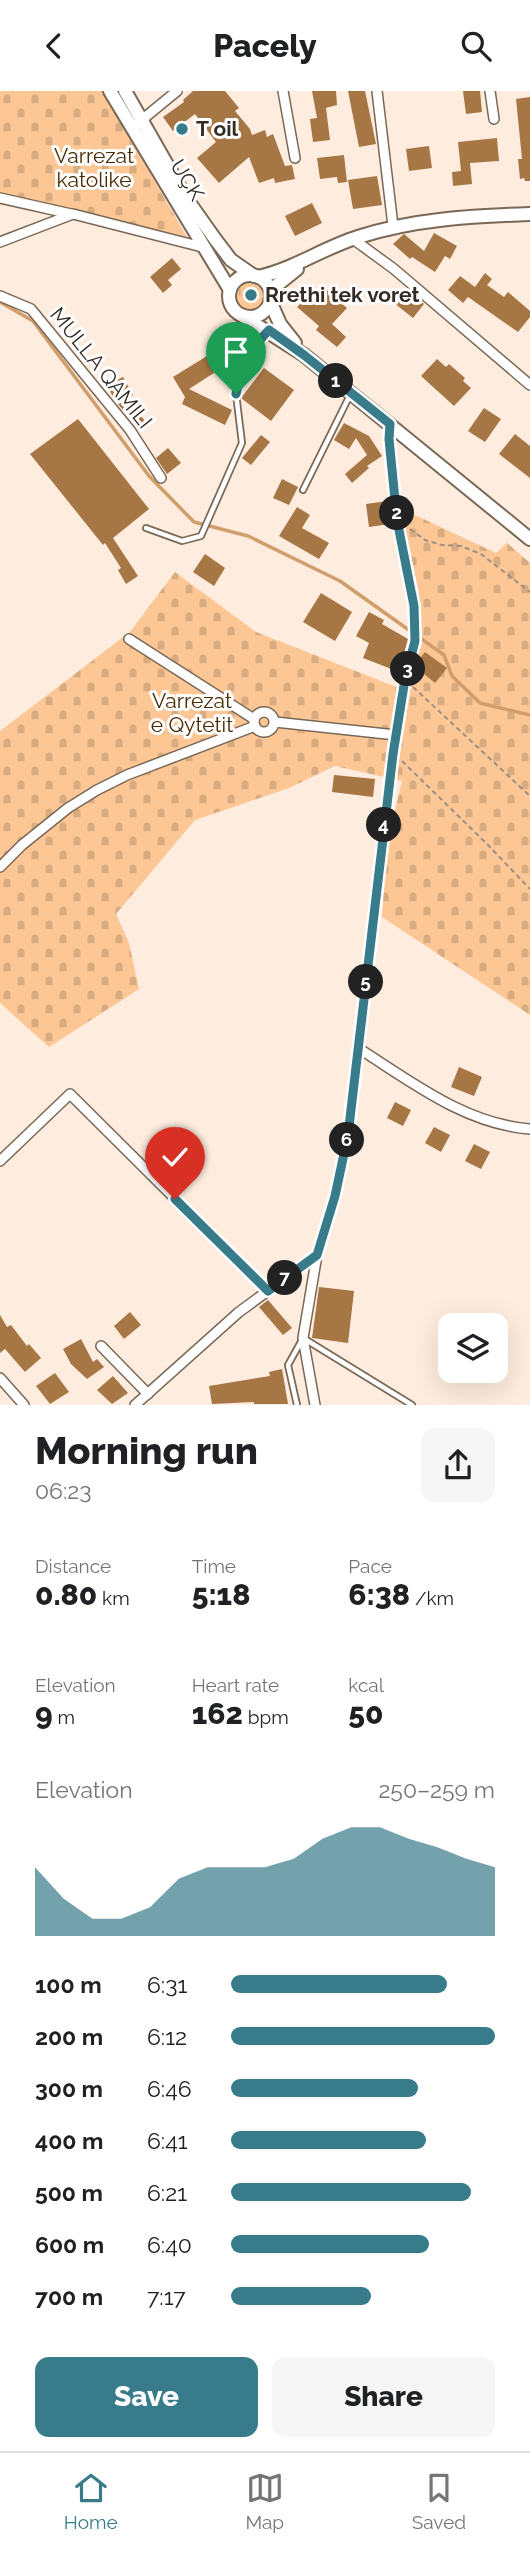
<!DOCTYPE html>
<html lang="en">
<head>
<meta charset="utf-8">
<style>
  :root { --surface:#fff; --page:#f6f6f6; --text:#202124; --muted:#757577; --line:#e0e0e0; --accent:#387c8b }
  body { margin:0; font-family:Raleway,sans-serif; background:var(--page); color:var(--text); height:100vh; display:flex; flex-direction:column; font-size:26px; white-space:nowrap }
  * { box-sizing:border-box; margin:0 }
  p { font-size:23px; color:var(--muted) }
  .icon { flex:none; width:38px; height:38px; fill:none; stroke:currentColor; stroke-width:2; stroke-linecap:round; stroke-linejoin:round }
  .map { position:relative; height:1314px; overflow:hidden }
  .sheet { display:flex; flex-direction:column; background:var(--surface); flex:1 }
  .sheet>* { flex:none }
  .fabs { position:absolute; left:438px; top:1222px; display:grid; gap:14px }
  .fabs a { display:grid; place-items:center; width:70px; height:70px; border-radius:14px; background:var(--surface); box-shadow:0 7px 28px #0002; font-size:35px }
  .pin { position:absolute; display:grid; place-items:center; width:60px; height:60px; color:#fff; margin:-72px -30px; border-radius:50% 50% 50% 0; rotate:-45deg; box-shadow:0 0 7px #0007 }
  .pin .icon { rotate:45deg }
  .km { position:absolute; width:35px; height:35px; margin:-18px; border-radius:50%; background:#222; color:#fff; font-size:19px; line-height:35px; text-align:center }
  .round { display:grid; place-items:center; flex:none; width:74px; height:74px; border-radius:14px; background:var(--page) }
  .headline { display:flex; align-items:center; justify-content:space-between; height:119px; padding:0 35px }
  h1 { font-size:38px; font-weight:800; line-height:52px }
  .metrics { display:grid; grid-template-columns:repeat(3,1fr); gap:10px; height:119px; padding:7px 35px }
  .metrics div { display:grid; align-content:center }
  .metrics b { font-size:30px; font-weight:800 }
  .metrics small { font-size:19px; font-weight:400 }
  .metrics p { font-size:19px }
  .chart { height:196px; padding:14px 35px }
  .chart p { display:flex; justify-content:space-between }
  .chart svg { width:100%; height:126px; margin-top:7px; fill:var(--accent); opacity:.7 }
  .action { display:flex; gap:14px; margin-top:auto; padding:14px 35px }
  .action a { flex:1; height:80px; border-radius:14px; background:var(--accent); color:#fff; font-size:28px; font-weight:800; line-height:80px; text-align:center }
  .action a+a { background:var(--page); color:var(--text) }
  ul { padding:0 35px; list-style:none; font-size:23px }
  li { display:grid; grid-template-columns:112px 84px 1fr; align-items:center; height:52px }
  li i { height:18px; border-radius:9px; background:var(--accent) }
  header { display:flex; justify-content:space-between; align-items:center; height:91px; padding:0 35px; background:var(--surface); font-size:32px; font-weight:800 }
  .tabs { display:flex; justify-content:space-around; align-items:center; height:98px; border-top:2px solid var(--line); background:var(--surface); font-size:19px; color:var(--muted) }
  .tabs a { display:grid; justify-items:center; gap:4px }
  .tabs .active { color:var(--accent) }
  .map>svg:first-child { display:block }
  .grass { fill:url(#grass-tufts) }
  .cemetery { fill:url(#cemetery-stones) }
  .lines { fill:none; stroke-linecap:round; stroke-linejoin:round }
  .stream { stroke:#d19d6b; stroke-width:3.5 }
  .building { fill:#a77645 }
  .service-casing { stroke:#7a6857; stroke-width:8 }
  .minor-casing { stroke:#7a6857; stroke-width:12 }
  .secondary-casing { stroke:#7a6857; stroke-width:16 }
  .path { stroke:#9b8f83; stroke-width:2; stroke-dasharray:5 3.5; stroke-linecap:butt }
  .service { stroke:#fff; stroke-width:4.5 }
  .minor { stroke:#fff; stroke-width:9 }
  .secondary { stroke:#fff; stroke-width:12 }
  .route-casing { stroke:#fff; stroke-width:14 }
  .route { stroke:#387c8b; stroke-width:9 }
  .poi-dot { fill:#387c8b; stroke:#fff; stroke-width:2.5 }
  .labels { text-anchor:middle; stroke-width:6; stroke-linejoin:round; paint-order:stroke }
  .poi-label { font-size:21px; font-weight:bold; fill:#332b24; stroke:#fff; text-anchor:start }
  .park-label { font-size:21px; fill:#4c2a01; stroke:#fff }
  .street-label { font-size:21px; fill:#332b24; stroke:#fff }
</style>
</head>
<body>
<header><svg class="icon" aria-label="back" viewBox="0 0 24 24"><path d="M15 5l-7 7 7 7"/></svg>Pacely<svg class="icon" aria-label="search" viewBox="0 0 24 24"><circle cx="10" cy="10" r="6"/><path d="M15 15l6 6"/></svg></header>
<div class="map">
<svg width="530" height="1314" viewBox="0 0 530 1314">
  <defs>
    <pattern id="grass-tufts" width="24" height="20" patternUnits="userSpaceOnUse" patternTransform="scale(1.75)"><rect width="24" height="20" fill="#fcc795"/><path d="M3 7l-1-3M5 7V3M7 7l1-3M15 17l-1-3M17 17v-4M19 17l1-3" fill="none" stroke="#d8ab80"/></pattern>
    <pattern id="cemetery-stones" width="16" height="16" patternUnits="userSpaceOnUse" patternTransform="scale(1.75)"><rect width="16" height="16" fill="#fcc795"/><path d="M2 7V4a2 2 0 0 1 4 0v3zM10 15v-3a2 2 0 0 1 4 0v3z" fill="#d8ab80"/></pattern>
  </defs>
  <rect width="100%" height="100%" fill="#feedde"/>
  <circle class="grass" cx="251" cy="206" r="15"/>
  <g class="cemetery">
    <path d="M0 0H102L187 146 0 101Z"/>
    <path d="M400 417 496 462 507 452 530 472V924L382 826 387 753 402 690 335 675 289 697 195 729 116 823 129 852 139 898 49 956 0 912V640L130 541 175 481 256 541 409 601 419 502Z"/>
  </g>
  <g class="lines">
    <path class="stream" d="M0 211 33 230 149 385 194 431 248 445 340 490 444 564 452 585 480 612 530 624"/>
  </g>
  <g class="building">
    <path d="M193 0H225L239 17 235 20 250 38 252 44 265 39 267 46 273 43 285 75 292 74 295 88 275 92 274 87 259 92 249 66 219 92 197 67 216 51 195 23 173 40 163 26 184 11 183 9Z"/>
    <path d="M312 0H336L337 14 326 17 330 49 313 51 310 28 317 27Z"/>
    <path d="M348 0H365L376 53 359 56Z"/>
    <path d="M463 0H480L482 21 466 23Z"/>
    <path d="M530 6V90H525L524 87 520 88 518 68H522L516 8Z"/>
    <path d="M497 47 499 70 470 72 472 93 453 95 452 81 461 80 458 51Z"/>
    <path d="M429 55 432 77 409 80 406 58Z"/>
    <path d="M344 64 347 91 338 92 337 86 320 88 317 67Z"/>
    <path d="M377 85 382 114 353 118 348 89Z"/>
    <path d="M312 112 322 132 295 145 285 125Z"/>
    <path d="M434 142 457 155 450 168 445 165 435 181 412 166 410 168 393 153 404 143 424 160Z"/>
    <path d="M172 167 181 178 168 189 172 194 163 202 150 186Z"/>
    <path d="M485 182 492 188 487 194 504 206 508 201 530 220V226L518 241 468 206 463 212 448 199 460 185 475 196Z"/>
    <path d="M405 197 424 213 413 227 394 212Z"/>
    <path d="M327 199 347 217 332 233 346 246 337 256 316 239 319 235 297 216 306 207 313 213Z"/>
    <path d="M207 265 217 280 189 298 232 319 225 334 182 313 185 306 173 286Z"/>
    <path d="M437 268 446 276 449 273 465 287 463 290 471 297 454 315 421 285Z"/>
    <path d="M264 277 294 299 271 330 241 307Z"/>
    <path d="M123 286 133 304 125 308 147 332 139 339 114 308 107 294Z"/>
    <path d="M484 317 501 328 485 351 468 340Z"/>
    <path d="M78 328 149 418 113 447 138 485 126 493 118 479 121 477 105 452 103 454 30 363Z"/>
    <path d="M344 332 369 345 382 365 367 375 369 377 352 392 345 383 367 364 356 347 349 358 334 349Z"/>
    <path d="M515 343 530 355V387L499 363Z"/>
    <path d="M261 344 270 351 251 374 242 367Z"/>
    <path d="M168 357 181 372 167 383 156 367Z"/>
    <path d="M282 388 298 396 289 414 273 407Z"/>
    <path d="M387 410 390 433 369 436 366 413Z"/>
    <path d="M297 416 310 424 302 437 329 452 319 468 279 445Z"/>
    <path d="M205 463 225 477 214 495 193 481Z"/>
    <path d="M321 502 352 521 335 550 303 531Z"/>
    <path d="M369 521 384 529 382 533 408 548 405 559 403 563 402 562 394 579 363 567 369 552 356 545Z"/>
    <path d="M425 561 447 577 435 592 418 578 421 574 417 571Z"/>
    <path d="M334 684 375 688 373 706 332 701Z"/>
    <path d="M459 976 482 986 474 1005 451 996Z"/>
    <path d="M395 1011 411 1019 403 1035 387 1027Z"/>
    <path d="M434 1036 450 1044 441 1061 425 1052Z"/>
    <path d="M474 1053 490 1061 481 1078 465 1070Z"/>
    <path d="M319 1196 354 1200 348 1252 312 1247Z"/>
    <path d="M268 1209 292 1237 283 1244 259 1216Z"/>
    <path d="M130 1221 141 1234 124 1248 114 1235Z"/>
    <path d="M0 1224 7 1236 11 1234 27 1255 29 1253 41 1267 25 1281 5 1258 0 1262Z"/>
    <path d="M81 1248 93 1271 97 1268 104 1276 87 1288 71 1273 63 1258Z"/>
    <path d="M282 1278 288 1313H254V1311L212 1313 209 1295 270 1285 269 1281Z"/>
    <path d="M55 1282 69 1301 50 1313 36 1295Z"/>
    <path d="M113 1285 128 1302 112 1313 97 1299Z"/>
  </g>
  <g class="lines">
    <g class="service-casing">
      <g id="service">
        <path d="M303 399 351 302"/>
        <path d="M146 437 182 450 201 445 242 352 236 303 245 265 266 243"/>
        <path d="M297 1314 288 1274 303 1247 412 1314"/>
      </g>
    </g>
    <g class="minor-casing">
      <g id="minor">
        <path d="M283 0 295 67"/>
        <path d="M377 0 393 135"/>
        <path d="M490 0 494 28"/>
        <path d="M138 32 177 0"/>
        <path d="M0 107 71 123"/>
        <path d="M353 148 394 178 530 294"/>
        <path d="M0 151 73 123 206 157"/>
        <path d="M0 205 31 218 130 339 161 387"/>
        <path d="M129 548 254 628"/>
        <circle cx="264" cy="631" r="10"/>
        <path d="M275 631 396 644"/>
        <path d="M0 776 22 754 68 717 97 699 127 684 255 635"/>
        <path d="M358 957C412 991 465 1033 530 1038"/>
        <path d="M0 1070 70 1003 268 1200"/>
        <path d="M101 1255 148 1303"/>
        <path d="M0 1287 24 1314"/>
        <path d="M135 1314 239 1221 317 1164"/>
        <path d="M315 1314 303 1247 317 1164 335 1105 348 1044 393 663 405 588 415 550 414 515 397 429 389 348 390 333"/>
      </g>
    </g>
    <g class="secondary-casing">
      <g id="secondary">
        <path d="M110 0 230 199"/>
        <path d="M125 0 186 107 215 148 231 169 254 185"/>
        <circle cx="250" cy="205" r="21"/>
        <path d="M258 186C294 178 323 157 358 146 414 128 472 125 530 123"/>
        <path d="M271 204 277 194 297 178"/>
        <path d="M270 210 280 233 295 252"/>
        <path d="M241 224 304 264 530 448"/>
      </g>
    </g>
    <g class="path">
      <path d="M410 438 425 449 442 454 461 455 481 463 530 501"/>
      <path d="M413 596 530 705"/>
      <path d="M402 670 487 753 530 798"/>
    </g>
    <use href="#service" class="service"/>
    <use href="#minor" class="minor"/>
    <use href="#secondary" class="secondary"/>
  </g>
  <g class="lines">
    <g class="route-casing">
      <path id="route" d="M175 1108 268 1200 317 1164 335 1105 348 1044 393 663 405 588 415 550 414 515 397 429 389 348 390 333 304 264 269 239 245 265 236 303"/>
    </g>
    <use href="#route" class="route"/>
  </g>
  <g class="poi-dot">
    <circle cx="182" cy="38" r="7"/>
    <circle cx="251" cy="204" r="7"/>
  </g>
  <g class="labels">
    <g class="poi-label">
      <text x="196" y="45">T oil</text>
      <text x="265" y="211">Rrethi tek voret</text>
    </g>
    <g class="park-label">
      <text x="94" y="72">Varrezat<tspan x="94" dy="24">katolike</tspan></text>
      <text x="192" y="617">Varrezat<tspan x="192" dy="24">e Qytetit</tspan></text>
    </g>
    <g class="street-label">
      <text transform="translate(187 89) rotate(58)" y="7">UÇK</text>
      <text transform="translate(101 277) rotate(51)" y="7">MULLA QAMILI</text>
    </g>
  </g>
</svg>
<div class="fabs">
<a><svg class="icon" aria-label="layers" viewBox="0 0 24 24"><path d="M12 4l9 5-9 5-9-5zM3 14l9 5 9-5"/></svg></a>
</div>
<div class="pin" style="left:236px;top:303px;background:#1e9e55"><svg class="icon" aria-label="arrive" viewBox="0 0 24 24"><path d="M6 21V4h12l-3 4 3 4H6"/></svg></div>
<div class="pin" style="left:175px;top:1108px;background:#d93025"><svg class="icon" aria-label="check" viewBox="0 0 24 24"><path d="M5 12l5 5 9-10"/></svg></div>
<b class="km" style="left:336px;top:290px">1</b>
<b class="km" style="left:397px;top:422px">2</b>
<b class="km" style="left:408px;top:578px">3</b>
<b class="km" style="left:384px;top:734px">4</b>
<b class="km" style="left:366px;top:891px">5</b>
<b class="km" style="left:347px;top:1049px">6</b>
<b class="km" style="left:285px;top:1187px">7</b>
</div>
<section class="sheet">
<div class="headline"><div><h1>Morning run</h1><p>06:23</p></div><a class="round"><svg class="icon" aria-label="share" viewBox="0 0 24 24"><path d="M12 15V3M7 8l5-5 5 5M5 13v7h14v-7"/></svg></a></div>
<div class="metrics">
<div><p>Distance</p><b>0.80<small> km</small></b></div>
<div><p>Time</p><b>5:18</b></div>
<div><p>Pace</p><b>6:38<small> /km</small></b></div>
</div>
<div class="metrics">
<div><p>Elevation</p><b>9<small> m</small></b></div>
<div><p>Heart rate</p><b>162<small> bpm</small></b></div>
<div><p>kcal</p><b>50</b></div>
</div>
<div class="chart"><p><span>Elevation</span>250–259 m</p>
<svg viewBox="0 0 160 44" preserveAspectRatio="none"><path d="M0 44V20L10 31L20 38L30 38L40 34L50 24L60 20L70 20L80 20L90 17L100 10L110 6L120 6L130 10L140 13L150 17L160 20V44z"/></svg>
</div>
<ul>
<li><b>100 m</b>6:31<i style="width:82%"></i></li>
<li><b>200 m</b>6:12<i style="width:100%"></i></li>
<li><b>300 m</b>6:46<i style="width:71%"></i></li>
<li><b>400 m</b>6:41<i style="width:74%"></i></li>
<li><b>500 m</b>6:21<i style="width:91%"></i></li>
<li><b>600 m</b>6:40<i style="width:75%"></i></li>
<li><b>700 m</b>7:17<i style="width:53%"></i></li>
</ul>
<div class="action"><a>Save</a><a>Share</a></div>
</section>
<nav class="tabs">
<a class="active"><svg class="icon" aria-label="home" viewBox="0 0 24 24"><path d="M3 11l9-7 9 7M6 9v11h12V9"/></svg>Home</a>
<a><svg class="icon" aria-label="map" viewBox="0 0 24 24"><path d="M3 6l6-2 6 2 6-2v14l-6 2-6-2-6 2zM9 4v14M15 6v14"/></svg>Map</a>
<a><svg class="icon" aria-label="saved" viewBox="0 0 24 24"><path d="M7 4h10v16l-5-4-5 4z"/></svg>Saved</a>
</nav>
</body>
</html>
